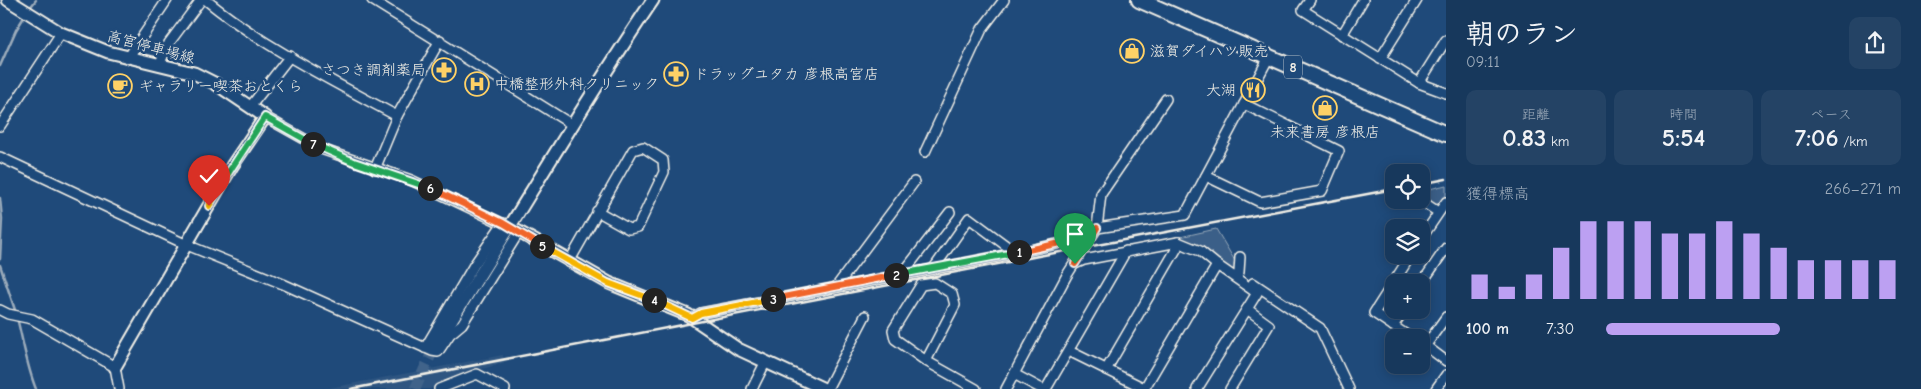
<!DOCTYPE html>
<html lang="ja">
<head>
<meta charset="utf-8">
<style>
  :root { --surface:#17385c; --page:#244365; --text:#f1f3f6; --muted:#9eacbb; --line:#365272; --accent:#bca0f2 }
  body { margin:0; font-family:"Comic Neue","Klee One",sans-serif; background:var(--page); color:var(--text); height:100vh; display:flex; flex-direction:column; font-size:19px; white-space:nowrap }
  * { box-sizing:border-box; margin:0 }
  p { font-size:16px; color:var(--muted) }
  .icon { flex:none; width:28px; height:28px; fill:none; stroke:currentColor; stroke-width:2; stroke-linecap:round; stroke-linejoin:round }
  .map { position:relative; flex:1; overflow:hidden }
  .details { display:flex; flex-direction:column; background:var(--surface); width:475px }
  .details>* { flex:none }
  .fabs { position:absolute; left:1385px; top:164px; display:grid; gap:10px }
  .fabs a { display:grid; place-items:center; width:45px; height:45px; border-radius:10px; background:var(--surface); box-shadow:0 2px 12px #0003,0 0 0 1px var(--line); font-size:25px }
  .pin { position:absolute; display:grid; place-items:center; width:42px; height:42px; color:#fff; margin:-51px -21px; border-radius:50% 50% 50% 0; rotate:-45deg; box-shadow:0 0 5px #0007 }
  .pin .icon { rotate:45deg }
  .km { position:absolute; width:25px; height:25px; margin:-12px; border-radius:50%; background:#222; color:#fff; font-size:14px; line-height:25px; text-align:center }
  .round { display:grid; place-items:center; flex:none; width:52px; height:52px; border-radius:10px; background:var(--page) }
  .summary { display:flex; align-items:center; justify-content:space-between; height:85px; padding:0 20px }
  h1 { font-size:28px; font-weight:700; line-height:38px }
  .stats { display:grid; grid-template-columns:repeat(3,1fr); gap:8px; height:85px; padding:5px 20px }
  .stats div { display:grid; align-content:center; border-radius:10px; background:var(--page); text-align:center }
  .stats b { font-size:25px; font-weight:700 }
  .stats small { font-size:14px; font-weight:400 }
  .stats p { font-size:14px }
  .chart { height:140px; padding:10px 20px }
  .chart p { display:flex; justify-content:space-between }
  .chart svg { width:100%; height:90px; margin-top:5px; stroke:var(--accent); stroke-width:6 }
  ul { padding:0 20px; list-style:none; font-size:16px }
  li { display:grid; grid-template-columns:80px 60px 1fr; align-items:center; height:38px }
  li i { height:12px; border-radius:6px; background:var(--accent) }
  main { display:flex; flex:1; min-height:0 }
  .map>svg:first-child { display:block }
  .built { fill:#2d5581 }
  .green { fill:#3a5f88; stroke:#97a8b8 }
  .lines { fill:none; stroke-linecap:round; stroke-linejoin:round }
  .stream { stroke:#9cacbb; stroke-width:2.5 }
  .major-tunnel { stroke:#3f638a; stroke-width:11; stroke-dasharray:11 5.5; stroke-linecap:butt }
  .minor-casing { stroke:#f4f1e8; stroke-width:12 }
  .major-casing { stroke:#f4f1e8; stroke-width:15 }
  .highway-casing { stroke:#f4f1e8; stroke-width:18 }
  .minor { stroke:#1f4a7a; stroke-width:9 }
  .major { stroke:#1f4a7a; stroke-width:11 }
  .highway { stroke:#1f4a7a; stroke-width:14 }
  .rail { stroke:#f4f1e8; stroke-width:2.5 }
  .split-1-casing { stroke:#fff; stroke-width:10 }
  .split-2-casing { stroke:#fff; stroke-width:10 }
  .split-3-casing { stroke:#fff; stroke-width:10 }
  .split-4-casing { stroke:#fff; stroke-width:10 }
  .split-5-casing { stroke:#fff; stroke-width:10 }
  .split-6-casing { stroke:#fff; stroke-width:10 }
  .split-7-casing { stroke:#fff; stroke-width:10 }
  .split-8-casing { stroke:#fff; stroke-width:10 }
  .split-9-casing { stroke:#fff; stroke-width:10 }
  .split-1 { stroke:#f0652b; stroke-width:6 }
  .split-2 { stroke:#22a559; stroke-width:6 }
  .split-3 { stroke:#f0652b; stroke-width:6 }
  .split-4 { stroke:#f5b400; stroke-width:6 }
  .split-5 { stroke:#f5b400; stroke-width:6 }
  .split-6 { stroke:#f0652b; stroke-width:6 }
  .split-7 { stroke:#22a559; stroke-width:6 }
  .split-8 { stroke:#22a559; stroke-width:6 }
  .split-9 { stroke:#f5b400; stroke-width:6 }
  .labels { text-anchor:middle; stroke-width:5; stroke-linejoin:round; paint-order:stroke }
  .shield { fill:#1f4a7a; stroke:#b4bfc7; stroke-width:1 }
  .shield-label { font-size:14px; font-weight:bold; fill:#f4f1e8 }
  .street-label { font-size:15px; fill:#f4f1e8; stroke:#1f4a7a }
  .poi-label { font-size:15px; fill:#f4f1e8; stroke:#1f4a7a; text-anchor:start }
</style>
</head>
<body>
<main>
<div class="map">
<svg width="1446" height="389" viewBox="0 0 1446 389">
  <rect width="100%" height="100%" fill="#1f4a7a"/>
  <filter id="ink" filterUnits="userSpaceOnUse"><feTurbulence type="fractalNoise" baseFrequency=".02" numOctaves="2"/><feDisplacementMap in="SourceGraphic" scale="10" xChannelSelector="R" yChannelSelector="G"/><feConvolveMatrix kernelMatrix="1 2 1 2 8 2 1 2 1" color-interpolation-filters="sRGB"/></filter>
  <g filter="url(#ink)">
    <path class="built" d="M503 355 504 363 482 369 430 389H324Z"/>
    <g class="green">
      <path d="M1446 185V195L1441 203 1433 205 1421 198V191Z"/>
      <path d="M1216 229 1235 261 1234 272 1202 248 1180 237Z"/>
    </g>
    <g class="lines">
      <g class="stream">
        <path d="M29 9 36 0"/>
        <path d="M0 66 16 30 26 14"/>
        <path d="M0 198 2 219 0 259"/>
        <path d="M0 265 16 313"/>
        <path d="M17 318C23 341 27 367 36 389"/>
      </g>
      <path class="major-tunnel" d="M415 389 436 344"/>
      <g class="minor-casing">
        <g id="minor">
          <path d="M206 0C264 47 332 81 397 116"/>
          <path d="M372 0 571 124"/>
          <path d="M1310 0 1303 10 1419 83 1446 93"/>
          <path d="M1342 35 1363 0"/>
          <path d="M128 58 167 0"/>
          <path d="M1380 59 1417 0"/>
          <path d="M159 65 169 43 201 0"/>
          <path d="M1419 83 1446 40"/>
          <path d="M250 107 290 56"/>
          <path d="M265 117 324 150 411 180 510 227"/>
          <path d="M0 126 61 33"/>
          <path d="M925 152 982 29 1004 0"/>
          <path d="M0 157 187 245 283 284 432 351 438 352 450 334 462 324 519 232"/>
          <path d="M375 169 397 116 440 40"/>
          <path d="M1206 176 1260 202 1322 191 1339 151 1244 104"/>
          <path d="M1420 200 1438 212"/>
          <path d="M1421 239 1446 202"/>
          <path d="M569 262 633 150 643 147 663 160 664 172 638 227 629 229 597 211"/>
          <path d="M1075 264 1084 260 1178 242 1200 251 1217 265"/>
          <path d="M934 268 969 218 1016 253"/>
          <path d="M903 273 950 212"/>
          <path d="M1236 278 1239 272 1240 257"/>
          <path d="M1253 283 1320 328 1349 389"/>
          <path d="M1421 284 1446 248"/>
          <path d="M836 287 914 182"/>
          <path d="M0 310 8 314 32 319 115 367 119 389"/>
          <path d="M692 318 701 313 1016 253 1088 237 1097 228 1185 215 1269 57"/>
          <path d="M1393 326 1404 310"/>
          <path d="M1411 338 1374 313 1411 255"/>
          <path d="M1422 343 1446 361"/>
          <path d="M1426 345 1446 317"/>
          <path d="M425 348 474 265 503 223"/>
          <path d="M1069 351 1144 388"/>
          <path d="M926 361 955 305 952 294 935 283 921 285 893 330 895 339 926 361 976 389"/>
          <path d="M1106 370 1177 248 1178 242"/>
          <path d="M1014 374 1042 389"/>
          <path d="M439 389 477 374 505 389"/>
          <path d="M752 389 765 363"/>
          <path d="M827 389 865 316"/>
          <path d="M1006 389 1067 275 1097 228 1101 194 1166 99"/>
          <path d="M1046 389 1126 251"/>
          <path d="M1144 389 1217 265 1257 293 1197 389"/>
          <path d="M1230 389 1269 325 1247 309"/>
          <path d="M1436 389 1446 375"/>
        </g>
      </g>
      <g class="major-casing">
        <g id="major">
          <path d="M8 0 61 33 108 52 194 73 216 84 265 117 232 166 115 367"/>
          <path d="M510 227 609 283 688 315 738 349 824 389"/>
          <path d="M436 344C510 230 577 112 653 0"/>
        </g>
      </g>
      <g class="highway-casing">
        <path id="highway" d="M1139 0 1446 134"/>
      </g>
      <use href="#minor" class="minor"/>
      <use href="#major" class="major"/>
      <use href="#highway" class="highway"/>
      <g class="rail">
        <path d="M1421 184 1446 179"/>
        <path d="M351 389C699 321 1046 254 1394 189"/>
      </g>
    </g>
  </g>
  <g class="lines" filter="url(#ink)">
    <g class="split-1-casing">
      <path id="split-1" d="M1019 252 1088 237 1097 228 1075 264"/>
    </g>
    <g class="split-2-casing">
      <path id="split-2" d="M896 275 1019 252"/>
    </g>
    <g class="split-3-casing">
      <path id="split-3" d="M773 299 896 275"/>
    </g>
    <g class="split-4-casing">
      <path id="split-4" d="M654 300 692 318 701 313 773 299"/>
    </g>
    <g class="split-5-casing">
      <path id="split-5" d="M542 246 608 283 654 300"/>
    </g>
    <g class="split-6-casing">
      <path id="split-6" d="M430 188 503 223 542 246"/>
    </g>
    <g class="split-7-casing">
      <path id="split-7" d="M313 144 354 162 430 188"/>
    </g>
    <g class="split-8-casing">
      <path id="split-8" d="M227 175 265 117 313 144"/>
    </g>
    <g class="split-9-casing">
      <path id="split-9" d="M209 206 227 175"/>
    </g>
    <use href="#split-1" class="split-1"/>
    <use href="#split-2" class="split-2"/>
    <use href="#split-3" class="split-3"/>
    <use href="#split-4" class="split-4"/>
    <use href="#split-5" class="split-5"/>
    <use href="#split-6" class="split-6"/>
    <use href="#split-7" class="split-7"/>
    <use href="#split-8" class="split-8"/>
    <use href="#split-9" class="split-9"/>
  </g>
  <defs>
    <g id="shop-ring" transform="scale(1.25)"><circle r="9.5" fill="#1f4a7a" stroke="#ffd166" stroke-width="1.5"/><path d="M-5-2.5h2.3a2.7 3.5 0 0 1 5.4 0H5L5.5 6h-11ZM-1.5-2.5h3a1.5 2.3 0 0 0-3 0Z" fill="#ffd166"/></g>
    <g id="pharmacy-ring" transform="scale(1.25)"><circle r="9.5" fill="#1f4a7a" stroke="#ffd166" stroke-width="1.5"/><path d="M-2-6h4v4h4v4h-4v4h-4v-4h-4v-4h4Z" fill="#ffd166"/></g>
    <g id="hospital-ring" transform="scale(1.25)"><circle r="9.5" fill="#1f4a7a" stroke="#ffd166" stroke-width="1.5"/><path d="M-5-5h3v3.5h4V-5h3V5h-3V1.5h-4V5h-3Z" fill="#ffd166"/></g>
    <g id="cafe-ring" transform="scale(1.25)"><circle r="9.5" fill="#1f4a7a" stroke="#ffd166" stroke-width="1.5"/><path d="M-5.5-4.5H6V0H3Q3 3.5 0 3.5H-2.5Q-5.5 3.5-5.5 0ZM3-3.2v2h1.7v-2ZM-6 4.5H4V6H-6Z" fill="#ffd166"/></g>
    <g id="restaurant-ring" transform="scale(1.25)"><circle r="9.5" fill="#1f4a7a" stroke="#ffd166" stroke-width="1.5"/><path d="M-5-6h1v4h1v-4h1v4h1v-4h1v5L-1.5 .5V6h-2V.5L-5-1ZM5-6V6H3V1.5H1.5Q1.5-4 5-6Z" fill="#ffd166"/></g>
  </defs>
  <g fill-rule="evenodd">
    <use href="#shop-ring" x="1132" y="51"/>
    <use href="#pharmacy-ring" x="444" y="70"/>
    <use href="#pharmacy-ring" x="676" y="74"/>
    <use href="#hospital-ring" x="477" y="84"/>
    <use href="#cafe-ring" x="120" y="86"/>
    <use href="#restaurant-ring" x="1253" y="90"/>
    <use href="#shop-ring" x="1325" y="108"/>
  </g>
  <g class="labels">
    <rect class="shield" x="1284" y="55.5" width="18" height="23" rx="4"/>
    <g class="shield-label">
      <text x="1293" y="72">8</text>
    </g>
    <g class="street-label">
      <text transform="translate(151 47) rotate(15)" y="5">高宮停車場線</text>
    </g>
    <g class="poi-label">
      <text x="1150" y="56">滋賀ダイハツ販売</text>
      <text x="426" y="75" text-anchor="end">さつき調剤薬局</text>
      <text x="694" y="79">ドラッグユタカ 彦根高宮店</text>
      <text x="494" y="89">中橋整形外科クリニック</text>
      <text x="138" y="91">ギャラリー喫茶おとくら</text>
      <text x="1236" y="95" text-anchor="end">大湖</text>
      <text x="1325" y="137" text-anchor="middle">未来書房 彦根店</text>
    </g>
  </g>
</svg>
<div class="fabs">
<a><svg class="icon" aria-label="locate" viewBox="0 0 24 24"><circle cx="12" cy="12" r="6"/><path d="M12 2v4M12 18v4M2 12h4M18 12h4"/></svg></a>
<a><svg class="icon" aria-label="layers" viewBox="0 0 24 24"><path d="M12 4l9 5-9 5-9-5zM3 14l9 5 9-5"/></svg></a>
<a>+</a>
<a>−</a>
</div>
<div class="pin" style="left:1075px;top:264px;background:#1e9e55"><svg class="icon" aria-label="arrive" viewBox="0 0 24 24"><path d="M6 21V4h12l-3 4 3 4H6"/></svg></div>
<div class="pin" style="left:209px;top:206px;background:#d93025"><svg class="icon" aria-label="check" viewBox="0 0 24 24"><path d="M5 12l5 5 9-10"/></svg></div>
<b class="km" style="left:1019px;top:252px">1</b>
<b class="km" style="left:896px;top:275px">2</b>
<b class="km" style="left:773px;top:299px">3</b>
<b class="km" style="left:654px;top:300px">4</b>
<b class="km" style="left:542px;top:246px">5</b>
<b class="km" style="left:430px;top:188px">6</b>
<b class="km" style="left:313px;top:144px">7</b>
</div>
<section class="details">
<div class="summary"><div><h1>朝のラン</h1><p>09:11</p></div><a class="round"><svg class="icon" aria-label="share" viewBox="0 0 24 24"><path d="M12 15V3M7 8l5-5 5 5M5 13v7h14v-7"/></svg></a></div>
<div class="stats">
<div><p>距離</p><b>0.83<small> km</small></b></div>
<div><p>時間</p><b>5:54</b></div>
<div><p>ペース</p><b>7:06<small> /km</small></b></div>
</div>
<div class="chart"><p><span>獲得標高</span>266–271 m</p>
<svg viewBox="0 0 160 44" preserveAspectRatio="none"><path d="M5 44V32M15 44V38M25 44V32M35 44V19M45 44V6M55 44V6M65 44V6M75 44V12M85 44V12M95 44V6M105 44V12M115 44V19M125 44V25M135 44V25M145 44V25M155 44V25"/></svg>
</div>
<ul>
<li><b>100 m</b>7:30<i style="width:59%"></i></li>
</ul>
</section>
</main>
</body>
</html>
